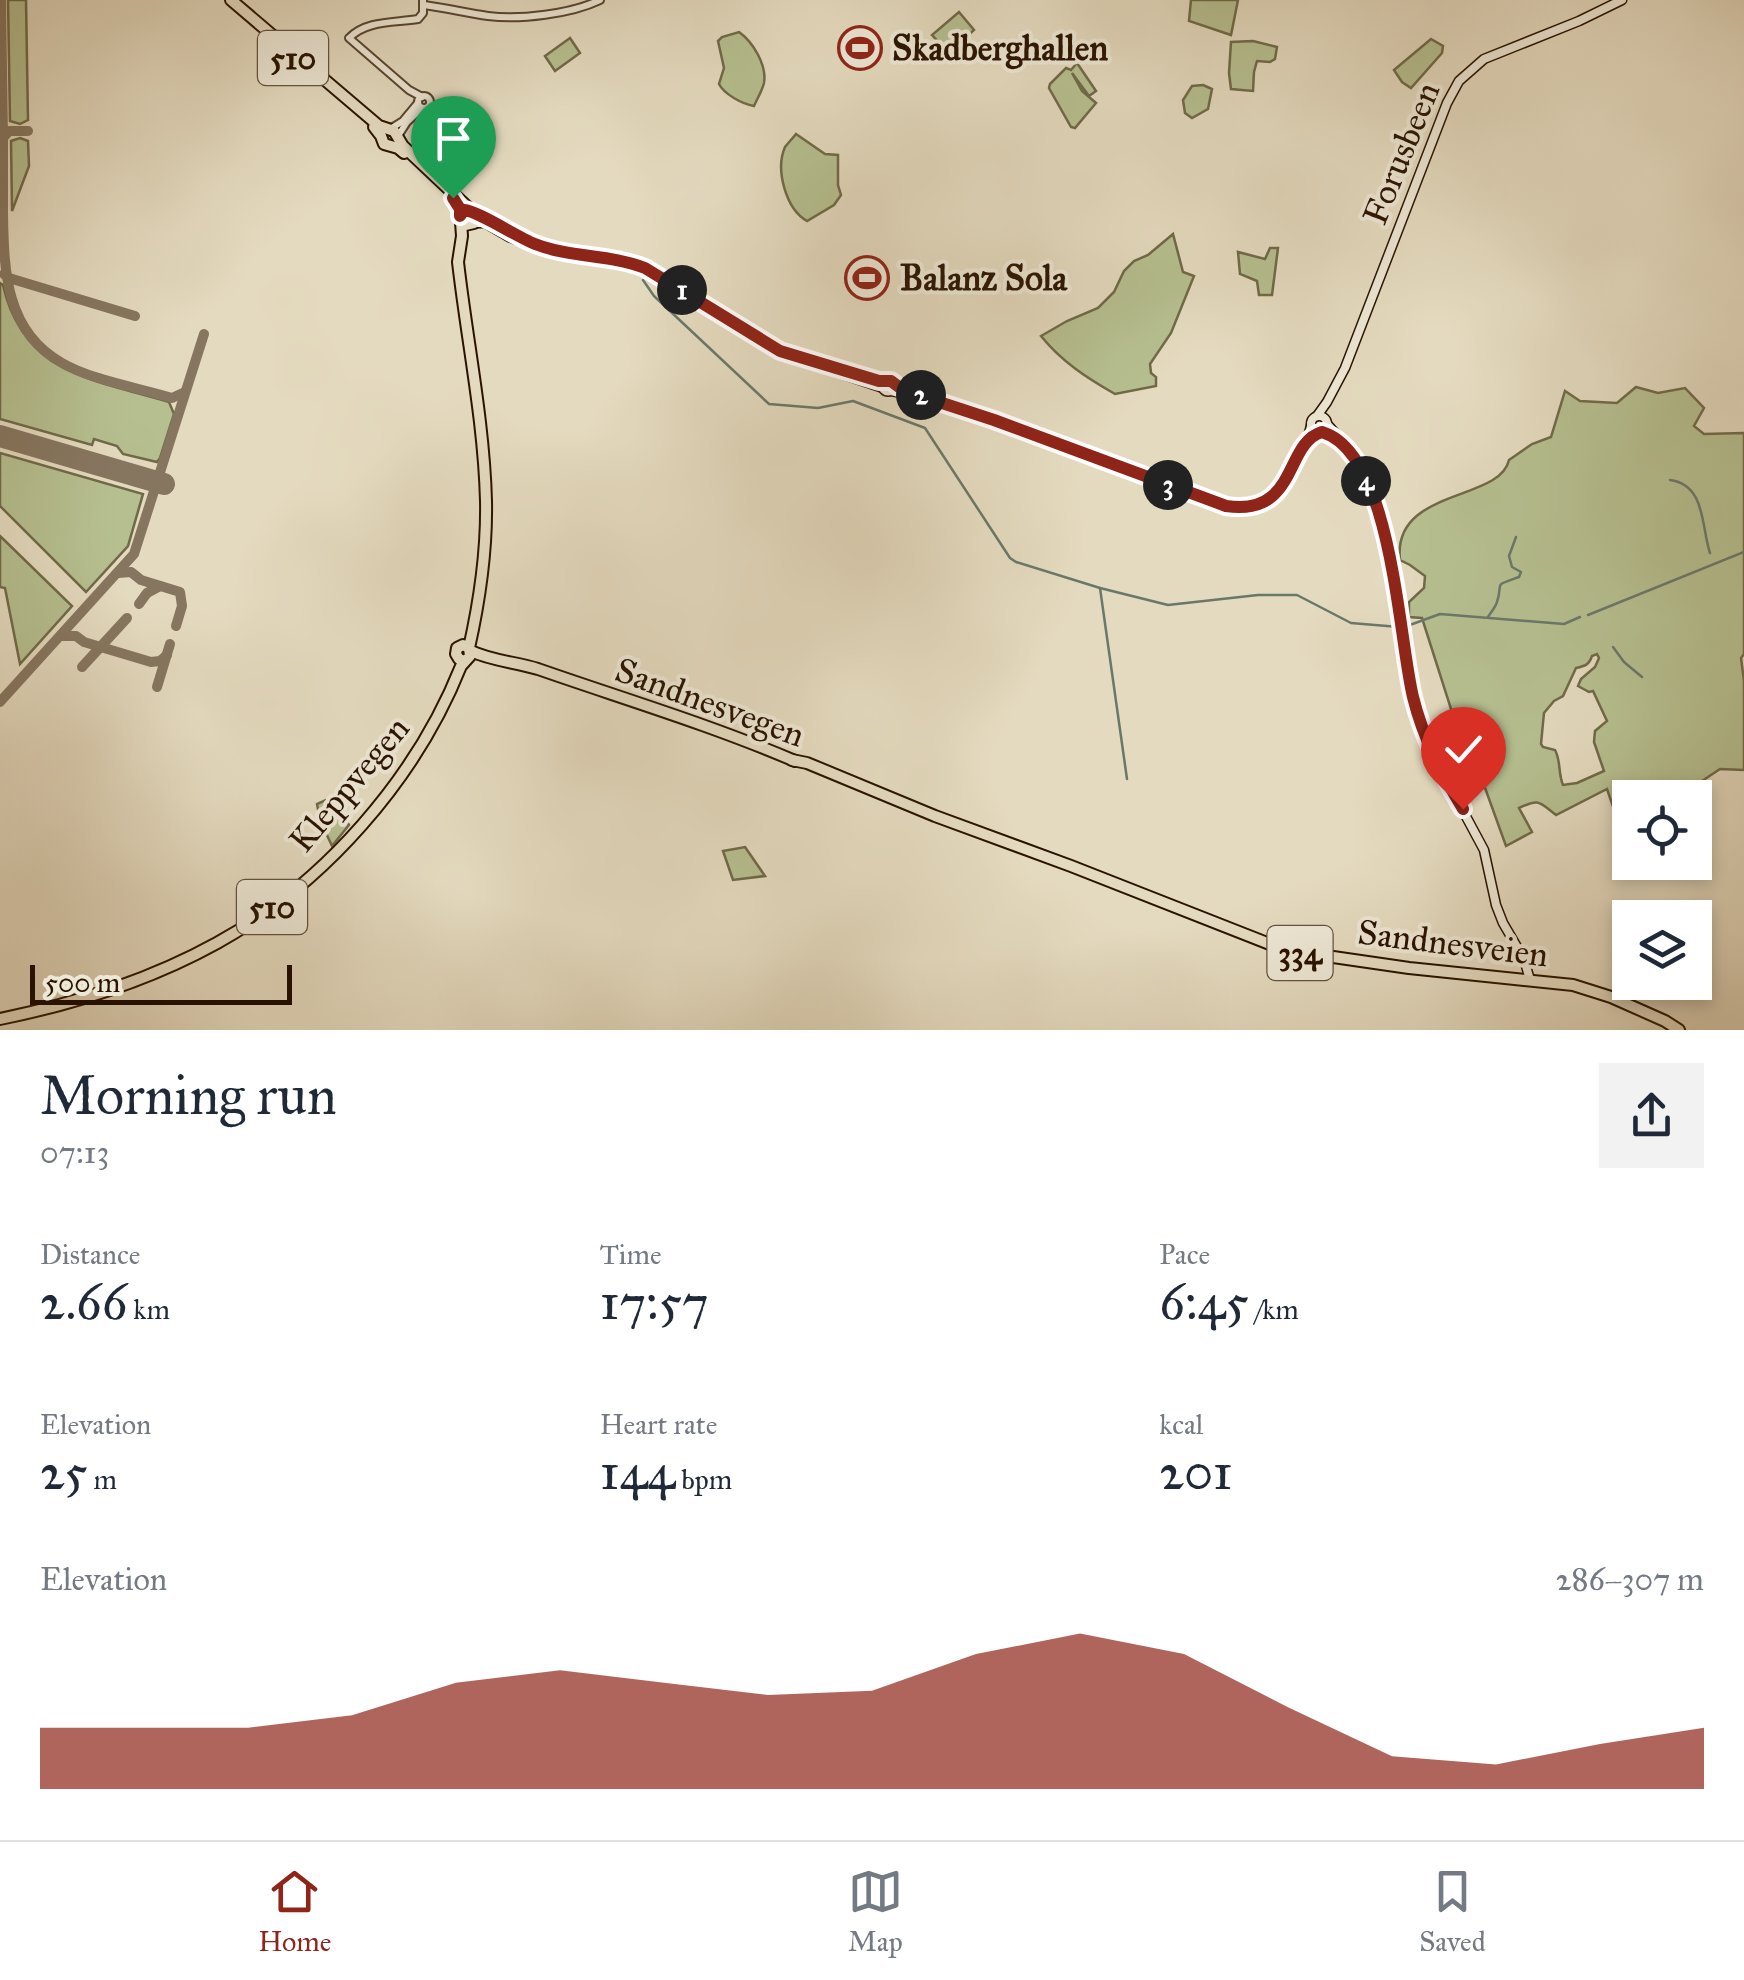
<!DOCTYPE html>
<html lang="en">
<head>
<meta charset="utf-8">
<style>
  :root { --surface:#fff; --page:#f2f2f3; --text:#1f2937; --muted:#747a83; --line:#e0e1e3; --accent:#8f2418 }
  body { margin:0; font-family:"IM FELL Great Primer",serif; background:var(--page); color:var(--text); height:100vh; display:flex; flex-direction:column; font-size:38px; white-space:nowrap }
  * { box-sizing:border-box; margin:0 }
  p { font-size:32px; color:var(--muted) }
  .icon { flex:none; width:55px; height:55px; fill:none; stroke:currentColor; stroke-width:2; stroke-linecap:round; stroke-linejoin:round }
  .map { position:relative; height:1030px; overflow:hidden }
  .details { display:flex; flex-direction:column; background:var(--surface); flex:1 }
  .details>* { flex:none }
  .fabs { position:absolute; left:1612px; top:780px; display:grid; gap:20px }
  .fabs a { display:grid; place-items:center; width:100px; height:100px; border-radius:0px; background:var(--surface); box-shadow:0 5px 15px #0003; font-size:50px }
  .scale { position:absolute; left:30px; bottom:25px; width:262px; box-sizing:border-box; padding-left:10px; border:5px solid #291300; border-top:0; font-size:28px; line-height:35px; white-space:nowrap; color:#291300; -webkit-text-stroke:8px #ede7d5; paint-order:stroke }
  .pin { position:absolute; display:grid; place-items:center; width:85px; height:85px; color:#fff; margin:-102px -42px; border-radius:50% 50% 50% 0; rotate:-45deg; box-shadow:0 0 10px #0007 }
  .pin .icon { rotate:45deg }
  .km { position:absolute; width:50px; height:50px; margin:-25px; border-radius:50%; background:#222; color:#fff; font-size:28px; line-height:50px; text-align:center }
  .round { display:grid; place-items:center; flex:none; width:105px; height:105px; border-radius:0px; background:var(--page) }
  .summary { display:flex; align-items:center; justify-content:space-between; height:170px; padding:0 40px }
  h1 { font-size:55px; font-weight:600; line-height:75px }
  .stats { display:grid; grid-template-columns:repeat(3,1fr); gap:15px; height:170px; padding:10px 40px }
  .stats div { display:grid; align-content:center }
  .stats b { font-size:50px; font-weight:600 }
  .stats small { font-size:28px; font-weight:400 }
  .stats p { font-size:28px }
  .chart { height:280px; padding:20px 40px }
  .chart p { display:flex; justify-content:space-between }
  .chart svg { width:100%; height:180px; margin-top:10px; fill:var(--accent); opacity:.7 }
  .menu { display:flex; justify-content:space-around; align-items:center; height:140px; border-top:2px solid var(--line); background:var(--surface); font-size:28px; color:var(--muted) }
  .menu a { display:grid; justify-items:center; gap:5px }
  .menu .on { color:var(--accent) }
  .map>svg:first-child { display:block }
  .green { fill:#b6bf90; stroke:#706948; stroke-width:2.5; fill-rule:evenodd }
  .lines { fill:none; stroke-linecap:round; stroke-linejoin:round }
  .stream { stroke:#6a786a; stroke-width:2.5 }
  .taxiway { stroke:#867660; stroke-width:10 }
  .runway { stroke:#867660; stroke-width:22 }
  .tertiary-casing { stroke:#584530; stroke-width:10 }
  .secondary-casing { stroke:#291300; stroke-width:11 }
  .primary-casing { stroke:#291300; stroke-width:14 }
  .tertiary { stroke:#ede7d5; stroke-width:6 }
  .secondary { stroke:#ede7d5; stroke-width:8 }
  .primary { stroke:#e4dabf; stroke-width:10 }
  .route-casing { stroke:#fff; stroke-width:20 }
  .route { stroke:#8f2418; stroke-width:12 }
  .labels { text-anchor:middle; stroke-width:8; stroke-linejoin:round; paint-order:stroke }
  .shield { fill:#ede7d5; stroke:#645340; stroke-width:2.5 }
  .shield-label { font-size:32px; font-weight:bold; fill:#291300 }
  .poi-label { font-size:35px; font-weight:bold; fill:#291300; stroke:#ede7d5; text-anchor:start }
  .street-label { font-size:35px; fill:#291300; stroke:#ede7d5 }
</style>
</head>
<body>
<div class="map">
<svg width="1744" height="1030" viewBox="0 0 1744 1030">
  <rect width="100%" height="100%" fill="#e4dabf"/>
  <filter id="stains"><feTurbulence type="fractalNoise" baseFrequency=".002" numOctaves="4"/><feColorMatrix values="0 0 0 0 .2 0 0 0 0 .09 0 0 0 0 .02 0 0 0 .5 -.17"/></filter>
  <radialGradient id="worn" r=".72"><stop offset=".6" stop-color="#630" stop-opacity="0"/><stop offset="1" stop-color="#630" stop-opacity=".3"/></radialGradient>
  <g class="green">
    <path d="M8 0H26L28 120 20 124 10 121Z"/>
    <path d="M1191 0H1238L1231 35 1189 21Z"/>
    <path d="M959 12 974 30 949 53 932 35Z"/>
    <path d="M739 32C753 42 767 65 764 83 762 91 757 99 754 106 742 104 724 94 719 84L724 68 718 41 722 37Z"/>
    <path d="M570 38 580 53 555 71 545 56Z"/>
    <path d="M1431 39 1443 46 1442 53 1411 88 1402 82 1394 70Z"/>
    <path d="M1253 41 1277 47 1275 59 1270 62 1257 61 1254 72 1253 91 1231 89 1229 73 1231 42Z"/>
    <path d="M1077 63 1096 91 1089 96 1072 73 1082 91 1096 103 1075 128 1071 127 1049 88 1050 84 1066 68 1071 70Z"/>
    <path d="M1203 85 1212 89 1208 109 1192 118 1185 113 1183 100 1192 86Z"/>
    <path d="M796 134 825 154 838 155V185L841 195 834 205 807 221C786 209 775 170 785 147 788 143 792 139 796 134Z"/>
    <path d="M20 138 28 141 29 166 12 211 11 141Z"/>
    <path d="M1173 234 1183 272 1194 276 1171 333 1150 364 1151 373 1156 377V386L1115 394C1087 378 1062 362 1041 336L1067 321 1098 308 1114 292 1124 271 1134 261 1148 255Z"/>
    <path d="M1270 248H1278L1272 295H1259L1257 281 1240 274 1238 252 1265 259Z"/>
    <path d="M0 283 3 285C23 374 95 380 169 402L174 414 160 458 157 462 123 454 117 446 94 439 92 445 0 419Z"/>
    <path d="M1636 387 1658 393 1685 388 1704 408 1694 426 1704 434 1744 433V654L1741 658 1744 681V770L1720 769 1678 797 1630 798V830L1625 832 1620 827 1607 789 1556 815C1539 802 1540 798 1519 808L1532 832 1506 846 1484 785 1480 782 1476 784 1474 781 1422 618 1409 617V602L1424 588 1425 576 1410 565 1400 560C1392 488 1500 502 1509 460L1532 444 1551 437 1565 391 1580 401 1617 403ZM1597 654 1599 658 1595 667 1581 679 1578 686 1589 692 1593 691 1607 721 1595 731 1594 742 1604 771 1577 783 1563 785C1558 773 1561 761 1555 750L1543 747 1541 744 1544 713 1554 701 1563 696 1576 668C1585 666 1589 665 1592 656Z"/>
    <path d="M0 453 143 494 128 546 86 592 0 506Z"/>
    <path d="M0 536 72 606 20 664 5 588 0 587Z"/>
    <path d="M326 800H333L349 825 332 846 320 820 317 804Z"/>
    <path d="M745 847 765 876 733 880 723 851Z"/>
  </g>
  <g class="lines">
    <g class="stream">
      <path d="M643 280 654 296 769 404 818 408 853 401 925 428 1010 558 1016 562 1100 588 1168 605 1258 595H1297L1351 623 1399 627"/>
      <path d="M1670 480C1706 485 1701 526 1710 553"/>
      <path d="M1100 588 1127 779"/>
      <path d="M1588 615 1744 552"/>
      <path d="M1488 617C1491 612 1495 608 1497 602 1504 581 1491 587 1519 577L1521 572 1512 567 1509 556 1516 537"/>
      <path d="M1407 626 1440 614 1564 624 1580 617"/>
      <path d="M1613 647 1624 662 1642 677"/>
    </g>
    <g class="taxiway">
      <path d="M1 0 3 137"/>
      <path d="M28 131H9L3 138C3 164 3 189 3 215 4 272 6 332 62 363 91 380 140 388 172 398L185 392"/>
      <path d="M4 274 9 278 135 316"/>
      <path d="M118 573 131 572 141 580 180 592 182 606 176 626"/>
      <path d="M139 604 147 593 160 586"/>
      <path d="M61 636H76L84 642 151 662 160 661 167 655"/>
      <path d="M82 667 127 618"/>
      <path d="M157 687 170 644"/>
      <path d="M0 702 134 554 204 334"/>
    </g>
    <path class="runway" d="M0 436 164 484"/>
    <g class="tertiary-casing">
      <g id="tertiary">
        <path d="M424 5C446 8 467 13 488 16 520 20 571 14 600 0"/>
        <circle cx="424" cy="102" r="6"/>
        <path d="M422 97 409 90 349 38C367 20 394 23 418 19L423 13V0"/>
        <path d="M390 129 403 121 418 103"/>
        <path d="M398 136 407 122 422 108"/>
      </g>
    </g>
    <g class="secondary-casing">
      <g id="secondary">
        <path d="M474 223H485L509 237 533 246 621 261 637 265 662 278 786 355 883 388"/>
        <circle cx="888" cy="386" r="5.5"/>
        <path d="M891 391 936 401 994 420 1233 507C1264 508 1281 490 1295 463 1301 451 1308 440 1311 426"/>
        <circle cx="1319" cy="424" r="8"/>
        <path d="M1317 416 1327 402 1345 368 1447 103 1459 81 1484 59 1579 21 1622 0"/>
        <path d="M1327 424 1356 457 1373 499 1392 564 1416 708 1440 768 1484 850 1496 905 1503 923 1524 959 1530 980"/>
      </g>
    </g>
    <g class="primary-casing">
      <g id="primary">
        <path d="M231 0 379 126 394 131 403 146 475 214 474 223 465 225 461 222 460 216 464 210 470 209"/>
        <path d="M374 127 381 136 384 144 398 148 404 153"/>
        <path d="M461 222 462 236 458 262C467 341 484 421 486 501 487 551 480 599 469 648"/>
        <path d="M471 651C492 661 516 662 538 669 624 699 711 725 795 761"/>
        <path d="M792 760 807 763 935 816 1071 866 1285 950 1409 968 1573 985 1611 997 1665 1021 1679 1030"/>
        <path d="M0 1019C74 1004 150 980 217 943 324 884 416 779 461 666L470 656 469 648 463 645 457 648 456 654 459 659 465 661"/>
      </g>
    </g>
    <use href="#tertiary" class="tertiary"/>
    <use href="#secondary" class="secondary"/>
    <use href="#primary" class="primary"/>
  </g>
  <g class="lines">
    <g class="route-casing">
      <path id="route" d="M453 198 460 209V216L464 210C478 211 517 237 535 244 571 258 609 254 645 268L780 351 879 381H891L899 387 936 401 994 420 1226 506C1298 517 1284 443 1322 432 1392 453 1398 635 1413 697 1423 738 1442 774 1463 809"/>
    </g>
    <use href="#route" class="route"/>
  </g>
  <defs>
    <g id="stadium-ring" transform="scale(2.25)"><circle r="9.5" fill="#ede7d5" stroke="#8f2418" stroke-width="1.5"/><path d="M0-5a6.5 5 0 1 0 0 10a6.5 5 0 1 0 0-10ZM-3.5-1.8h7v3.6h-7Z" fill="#8f2418"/></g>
  </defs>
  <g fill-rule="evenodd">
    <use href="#stadium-ring" x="860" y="48"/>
    <use href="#stadium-ring" x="867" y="278"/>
  </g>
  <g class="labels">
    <g class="shield">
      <rect x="258" y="31" width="70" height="54" rx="8"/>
      <rect x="237" y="880" width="70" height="54" rx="8"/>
      <rect x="1267.5" y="926" width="65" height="54" rx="8"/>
    </g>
    <g class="shield-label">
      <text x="293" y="69">510</text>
      <text x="272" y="918">510</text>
      <text x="1300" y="964">334</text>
    </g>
    <g class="poi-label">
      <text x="892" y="60">Skadberghallen</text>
      <text x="900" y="290">Balanz Sola</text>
    </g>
    <g class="street-label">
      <text transform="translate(1401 153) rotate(-68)" y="12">Forusbeen</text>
      <text transform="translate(710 702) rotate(20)" y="12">Sandnesvegen</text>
      <text transform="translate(349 784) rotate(-50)" y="12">Kleppvegen</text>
      <text transform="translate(1453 943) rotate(7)" y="12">Sandnesveien</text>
    </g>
  </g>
  <rect width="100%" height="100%" filter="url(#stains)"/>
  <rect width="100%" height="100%" fill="url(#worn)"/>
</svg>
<div class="fabs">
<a><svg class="icon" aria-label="locate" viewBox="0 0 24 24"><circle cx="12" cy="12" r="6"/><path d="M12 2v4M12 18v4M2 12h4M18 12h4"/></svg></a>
<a><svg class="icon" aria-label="layers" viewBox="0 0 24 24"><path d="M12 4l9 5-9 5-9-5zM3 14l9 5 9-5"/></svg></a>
</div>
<div class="scale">500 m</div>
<div class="pin" style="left:453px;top:198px;background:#1e9e55"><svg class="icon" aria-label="arrive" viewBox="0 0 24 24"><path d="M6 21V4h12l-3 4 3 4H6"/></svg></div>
<div class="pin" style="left:1463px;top:809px;background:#d93025"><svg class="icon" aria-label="check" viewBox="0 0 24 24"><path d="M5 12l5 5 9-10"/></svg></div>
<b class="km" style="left:682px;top:290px">1</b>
<b class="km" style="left:921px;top:395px">2</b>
<b class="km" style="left:1168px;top:485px">3</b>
<b class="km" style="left:1366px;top:481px">4</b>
</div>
<section class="details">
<div class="summary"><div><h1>Morning run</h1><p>07:13</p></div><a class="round"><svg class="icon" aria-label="share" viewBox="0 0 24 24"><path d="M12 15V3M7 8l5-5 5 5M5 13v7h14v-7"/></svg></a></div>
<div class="stats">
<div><p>Distance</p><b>2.66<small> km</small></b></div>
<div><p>Time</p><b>17:57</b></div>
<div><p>Pace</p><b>6:45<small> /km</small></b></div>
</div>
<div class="stats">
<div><p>Elevation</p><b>25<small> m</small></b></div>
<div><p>Heart rate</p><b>144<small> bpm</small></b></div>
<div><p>kcal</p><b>201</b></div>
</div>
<div class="chart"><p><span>Elevation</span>286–307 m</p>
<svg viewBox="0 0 160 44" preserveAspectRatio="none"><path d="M0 44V29L10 29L20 29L30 26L40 18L50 15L60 18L70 21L80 20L90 11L100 6L110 11L120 24L130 36L140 38L150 33L160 29V44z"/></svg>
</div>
</section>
<nav class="menu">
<a class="on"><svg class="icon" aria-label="home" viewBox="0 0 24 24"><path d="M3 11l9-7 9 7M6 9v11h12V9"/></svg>Home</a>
<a><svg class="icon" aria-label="map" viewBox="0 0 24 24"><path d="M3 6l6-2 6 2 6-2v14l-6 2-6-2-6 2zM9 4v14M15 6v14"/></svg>Map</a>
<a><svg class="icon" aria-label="saved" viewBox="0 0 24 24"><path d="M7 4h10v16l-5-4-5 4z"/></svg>Saved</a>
</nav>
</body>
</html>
